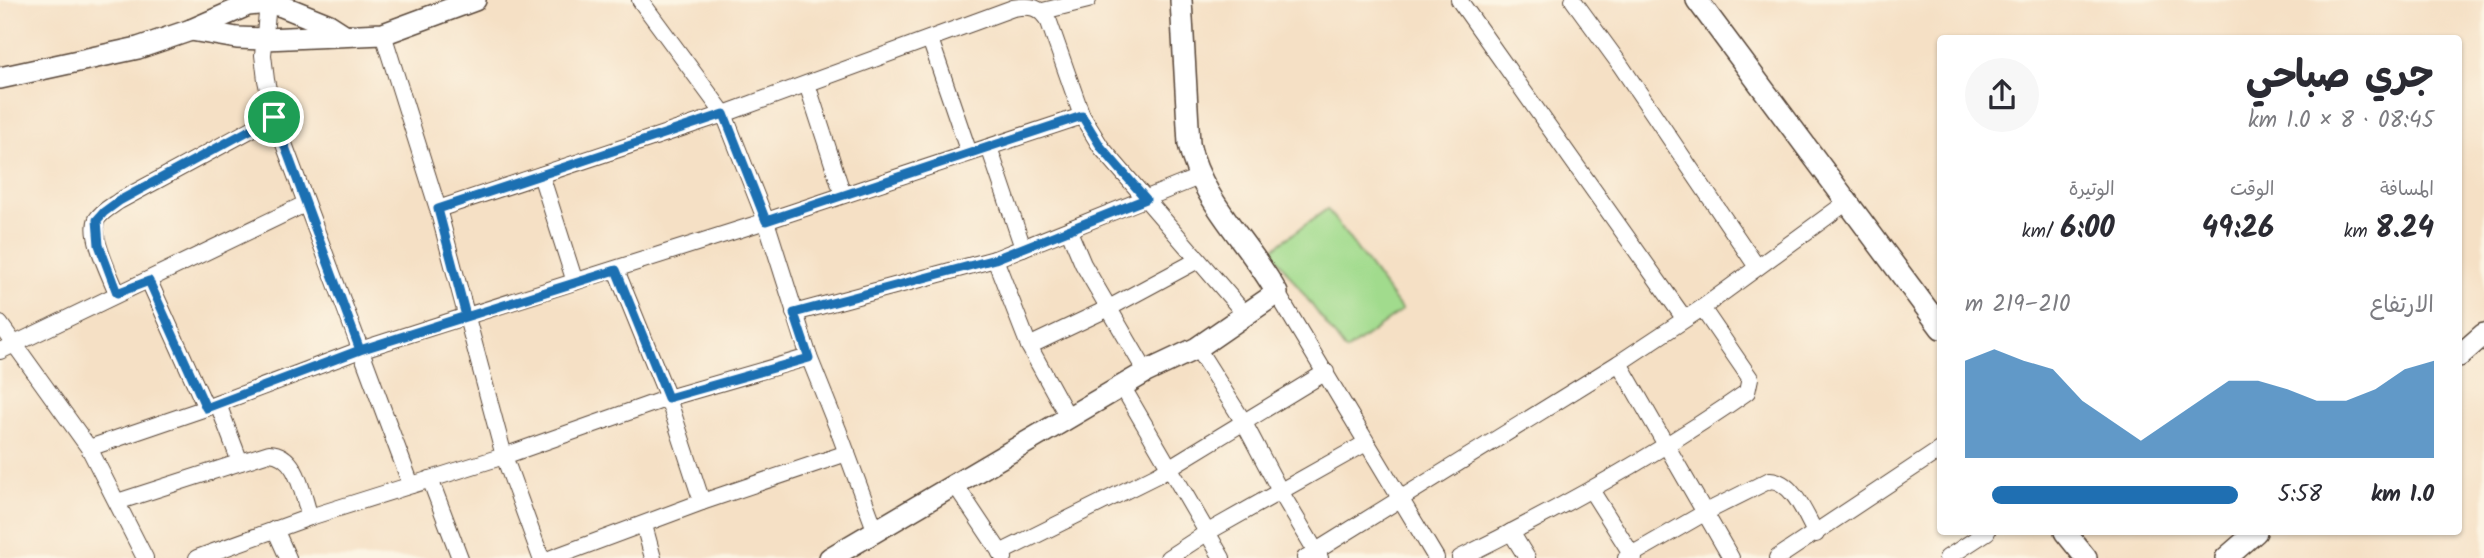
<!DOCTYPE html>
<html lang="ar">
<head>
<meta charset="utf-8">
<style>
  :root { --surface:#fff; --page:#f7f7f7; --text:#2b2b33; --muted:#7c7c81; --accent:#1f6fb2 }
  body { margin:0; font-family:Kalam,"Playpen Sans Arabic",sans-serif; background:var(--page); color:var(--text); direction:rtl; height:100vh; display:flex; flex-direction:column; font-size:26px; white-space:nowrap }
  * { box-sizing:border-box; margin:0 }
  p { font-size:23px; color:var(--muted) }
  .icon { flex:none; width:38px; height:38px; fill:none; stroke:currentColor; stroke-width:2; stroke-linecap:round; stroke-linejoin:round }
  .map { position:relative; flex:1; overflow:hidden; direction:ltr }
  .drawer { position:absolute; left:1937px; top:35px; width:525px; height:500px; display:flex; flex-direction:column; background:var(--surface); border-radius:7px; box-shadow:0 2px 5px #0004; direction:rtl }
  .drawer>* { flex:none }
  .pin { position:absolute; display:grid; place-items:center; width:60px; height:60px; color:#fff; margin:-30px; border:4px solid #fff; border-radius:50%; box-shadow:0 2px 7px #0007 }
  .round { display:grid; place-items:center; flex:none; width:74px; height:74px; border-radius:37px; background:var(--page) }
  .overview { display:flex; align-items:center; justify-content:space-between; height:119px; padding:0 28px }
  h1 { font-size:38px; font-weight:700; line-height:52px }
  .metrics { display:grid; grid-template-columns:repeat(3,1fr); gap:10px; height:119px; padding:7px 28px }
  .metrics div { display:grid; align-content:center }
  .metrics b { font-size:30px; font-weight:700 }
  .metrics small { font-size:19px; font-weight:400 }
  .metrics p { font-size:19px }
  .chart { height:196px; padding:14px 28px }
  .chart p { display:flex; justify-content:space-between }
  .chart svg { width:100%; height:126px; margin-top:7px; fill:var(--accent); opacity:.7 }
  ul { padding:0 28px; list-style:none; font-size:23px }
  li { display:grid; grid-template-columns:112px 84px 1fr; align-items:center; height:52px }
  li i { height:18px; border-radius:9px; background:var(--accent) }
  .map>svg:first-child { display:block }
  .grass { fill:#a1db8d; stroke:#6e8256; stroke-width:2 }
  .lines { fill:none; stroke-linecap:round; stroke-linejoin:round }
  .street-casing { stroke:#574537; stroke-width:18 }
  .secondary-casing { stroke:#574537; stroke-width:24 }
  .street { stroke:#fff; stroke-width:16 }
  .secondary { stroke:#fff; stroke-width:21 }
  .route-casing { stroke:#fff; stroke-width:14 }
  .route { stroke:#1f6fb2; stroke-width:9 }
</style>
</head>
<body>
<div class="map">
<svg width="2484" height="558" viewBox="0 0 2484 558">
  <rect width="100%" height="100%" fill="#fcf5e5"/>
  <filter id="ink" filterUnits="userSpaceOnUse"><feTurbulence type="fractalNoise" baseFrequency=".0143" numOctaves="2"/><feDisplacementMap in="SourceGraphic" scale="14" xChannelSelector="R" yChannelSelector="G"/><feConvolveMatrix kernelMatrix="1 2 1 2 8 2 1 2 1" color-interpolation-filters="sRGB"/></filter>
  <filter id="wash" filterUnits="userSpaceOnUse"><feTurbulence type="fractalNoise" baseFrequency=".00686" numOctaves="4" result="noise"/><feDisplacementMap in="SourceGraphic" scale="28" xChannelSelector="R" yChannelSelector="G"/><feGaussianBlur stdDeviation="1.57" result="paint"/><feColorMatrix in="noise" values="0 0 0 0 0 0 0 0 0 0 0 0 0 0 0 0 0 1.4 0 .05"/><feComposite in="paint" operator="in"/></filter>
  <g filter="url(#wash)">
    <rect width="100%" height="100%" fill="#f5e0c5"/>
    <path class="grass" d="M1327 209 1402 310 1346 351 1271 250Z"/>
  </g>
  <g filter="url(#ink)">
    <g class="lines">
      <g class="street-casing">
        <g id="street">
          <path d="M640 0 724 114 766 221 809 357 839 432 876 532"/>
          <path d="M1459 0 1684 318"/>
          <path d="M1573 0 1619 63 1757 267"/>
          <path d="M268 3 263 55 266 80 274 117 411 485"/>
          <path d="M1043 11 1088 0"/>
          <path d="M383 34 438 209 504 456 541 558"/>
          <path d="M930 39 969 153"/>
          <path d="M807 84 843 195"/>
          <path d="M989 147 1023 248"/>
          <path d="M541 175 575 282"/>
          <path d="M438 209 724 114 1013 8C1031 5 1039 6 1049 22L1082 116 1101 147 1245 314"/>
          <path d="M1069 231 1083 264 1146 372"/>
          <path d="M995 259 1029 346 1068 417"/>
          <path d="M616 270 668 398 702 502"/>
          <path d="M149 281 206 408"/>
          <path d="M117 293C111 277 89 235 97 219 102 211 112 206 119 201L274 117"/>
          <path d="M1277 293 1436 558"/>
          <path d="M794 313 995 259 1199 177"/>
          <path d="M0 324 89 448 145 558"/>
          <path d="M1029 346 1109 308 1198 260"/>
          <path d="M1197 348 1243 421 1280 491 1320 558"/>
          <path d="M0 351 305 204"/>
          <path d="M1619 363 1731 558"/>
          <path d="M1122 386 1222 558"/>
          <path d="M218 404 240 462"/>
          <path d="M89 448 206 408 360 350 766 221 1082 116"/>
          <path d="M430 479 460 558"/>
          <path d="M956 486 1004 558"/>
          <path d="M1591 490 1634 558"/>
          <path d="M117 502 269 453C298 454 302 494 310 517"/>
          <path d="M644 525 653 558"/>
          <path d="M275 529 288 558"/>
          <path d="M1511 532 1527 558"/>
          <path d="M1000 553 1157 475 1326 372"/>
          <path d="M197 558 310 517 504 456 668 398 809 357"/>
          <path d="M552 558 702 502 847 453"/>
          <path d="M1168 558 1208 532 1366 443"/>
          <path d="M1305 558 1619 363 1702 308 1847 202"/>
          <path d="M1460 558C1559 509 1656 456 1747 392L1750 378 1702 308"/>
          <path d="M1626 558 1706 512 1770 480C1793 481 1806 516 1816 534"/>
          <path d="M1777 558 1941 449"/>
          <path d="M1947 558 1987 532"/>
        </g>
      </g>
      <g class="secondary-casing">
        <g id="secondary">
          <path d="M1697 0 1941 328"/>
          <path d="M191 30 237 38 265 39 383 34 475 0"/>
          <path d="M0 78 138 48 191 30 248 5 268 3 282 6 329 25 343 34"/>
          <path d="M2459 356 2484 334"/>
          <path d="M2065 532 2086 558"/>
          <path d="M830 558 1146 372 1197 348 1277 293C1249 242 1201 201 1189 144L1181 0"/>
          <path d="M2226 558 2256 532"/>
        </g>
      </g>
      <use href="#street" class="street"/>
      <use href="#secondary" class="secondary"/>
    </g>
  </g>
  <g class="lines" filter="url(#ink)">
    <g class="route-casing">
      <path id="route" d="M274 117 119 201 104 212 97 220 99 245 117 293 149 281 206 408 360 350 616 270 668 398 809 358 794 313 995 259 1146 199 1101 147 1082 116 766 221 724 114 438 209 466 316 360 350 274 117"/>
    </g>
    <use href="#route" class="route"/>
  </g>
</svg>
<div class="pin" style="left:274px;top:117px;background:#1e9e55"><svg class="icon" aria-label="arrive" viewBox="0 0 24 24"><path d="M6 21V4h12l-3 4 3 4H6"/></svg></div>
<section class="drawer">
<div class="overview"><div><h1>جري صباحي</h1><p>08:45 · 8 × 1.0 km</p></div><a class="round"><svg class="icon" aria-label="share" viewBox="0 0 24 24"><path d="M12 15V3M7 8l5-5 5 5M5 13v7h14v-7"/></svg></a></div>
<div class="metrics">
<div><p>المسافة</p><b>8.24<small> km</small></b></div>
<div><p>الوقت</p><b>49:26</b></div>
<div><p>الوتيرة</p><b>6:00<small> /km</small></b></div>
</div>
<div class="chart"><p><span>الارتفاع</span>210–219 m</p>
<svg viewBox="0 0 160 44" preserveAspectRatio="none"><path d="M0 44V10L10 6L20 10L30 13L40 24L50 31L60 38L70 31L80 24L90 17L100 17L110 20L120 24L130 24L140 20L150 13L160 10V44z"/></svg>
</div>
<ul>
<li><b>1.0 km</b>5:58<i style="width:90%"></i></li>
</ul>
</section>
</div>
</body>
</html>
